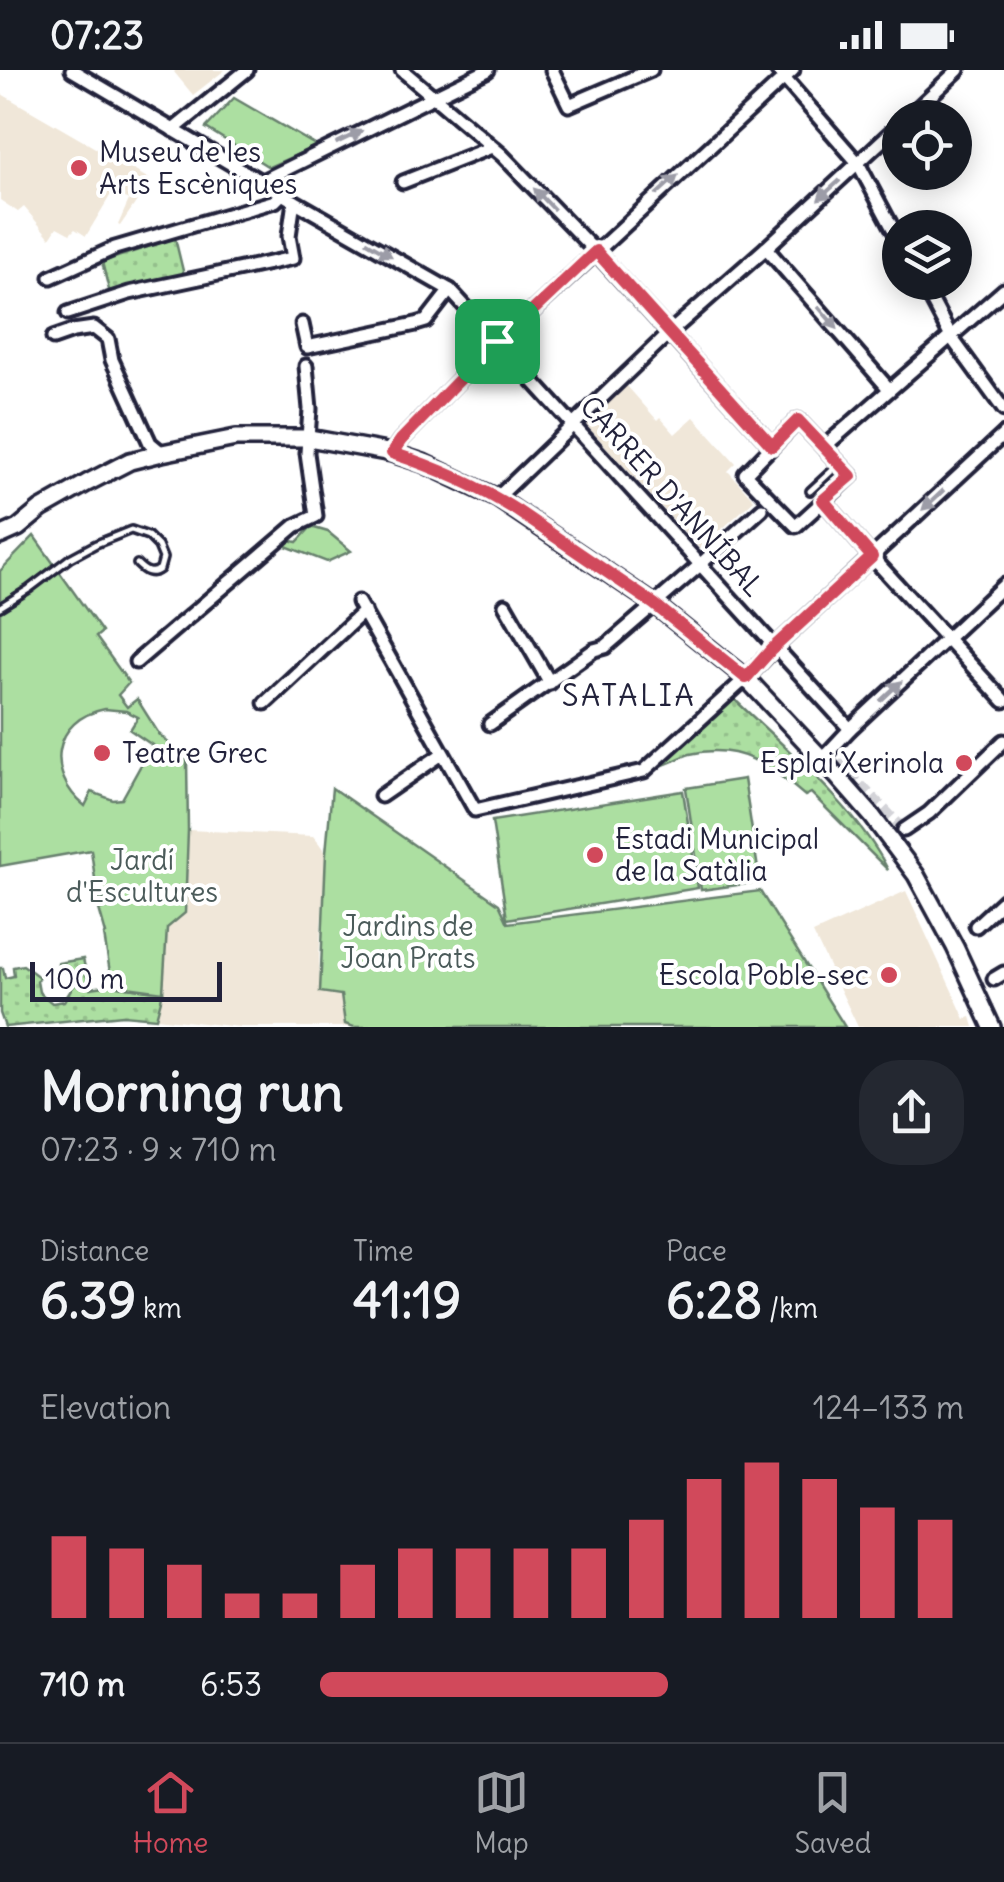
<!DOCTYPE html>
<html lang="en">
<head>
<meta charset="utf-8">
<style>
  :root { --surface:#171b24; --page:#242831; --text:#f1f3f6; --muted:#9ea1a6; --line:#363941; --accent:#d1495b }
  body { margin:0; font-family:Delius,sans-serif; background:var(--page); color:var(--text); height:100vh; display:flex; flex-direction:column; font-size:38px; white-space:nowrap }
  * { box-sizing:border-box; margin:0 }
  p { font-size:32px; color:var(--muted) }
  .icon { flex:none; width:55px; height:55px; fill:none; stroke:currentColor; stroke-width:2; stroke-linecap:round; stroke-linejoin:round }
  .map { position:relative; height:957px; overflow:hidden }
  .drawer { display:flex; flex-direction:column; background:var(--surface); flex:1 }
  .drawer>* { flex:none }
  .fabs { position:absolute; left:882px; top:30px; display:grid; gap:20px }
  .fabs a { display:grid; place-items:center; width:90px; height:90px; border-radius:50%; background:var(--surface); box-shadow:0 5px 25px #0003; font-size:50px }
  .scale { position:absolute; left:30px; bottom:25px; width:192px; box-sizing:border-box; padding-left:10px; border:5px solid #22223b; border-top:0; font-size:28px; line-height:35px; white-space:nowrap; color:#22223b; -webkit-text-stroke:8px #fff; paint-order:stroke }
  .pin { position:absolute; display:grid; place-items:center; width:85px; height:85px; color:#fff; margin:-42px; border-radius:20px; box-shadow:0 5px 15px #0006 }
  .round { display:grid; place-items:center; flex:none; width:105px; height:105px; border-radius:40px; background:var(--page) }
  .overview { display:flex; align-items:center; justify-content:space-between; height:170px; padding:0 40px }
  h1 { font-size:55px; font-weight:700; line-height:75px }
  .stats { display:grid; grid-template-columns:repeat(3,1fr); gap:15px; height:170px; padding:10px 40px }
  .stats div { display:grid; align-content:center }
  .stats b { font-size:50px; font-weight:700 }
  .stats small { font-size:28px; font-weight:400 }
  .stats p { font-size:28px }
  .chart { height:280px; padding:20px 40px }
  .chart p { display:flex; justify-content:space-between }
  .chart svg { width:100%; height:180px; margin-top:10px; stroke:var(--accent); stroke-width:6 }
  ul { padding:0 40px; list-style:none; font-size:32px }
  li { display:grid; grid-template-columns:160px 120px 1fr; align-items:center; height:75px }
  li i { height:25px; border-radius:12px; background:var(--accent) }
  .status { display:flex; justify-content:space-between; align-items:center; height:70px; padding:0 50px; background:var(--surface); direction:ltr }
  .status svg { height:28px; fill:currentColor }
  .dock { display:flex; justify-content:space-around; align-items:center; height:140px; border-top:2px solid var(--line); background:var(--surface); font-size:28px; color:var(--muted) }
  .dock a { display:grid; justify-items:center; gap:5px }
  .dock .active { color:var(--accent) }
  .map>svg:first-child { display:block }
  .built { fill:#f0e7d9 }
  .grass { fill:url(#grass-dots); stroke:#67806e; stroke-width:2.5 }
  .green { fill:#acdfa1; stroke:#67806e; stroke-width:2.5; fill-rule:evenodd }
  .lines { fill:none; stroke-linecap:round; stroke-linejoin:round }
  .street-tunnel { stroke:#d3d3d8; stroke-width:11; stroke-dasharray:11 5.5; stroke-linecap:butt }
  .lane-casing { stroke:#22223b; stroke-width:12 }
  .street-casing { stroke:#22223b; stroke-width:19 }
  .secondary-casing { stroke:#22223b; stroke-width:22 }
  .lane { stroke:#fff; stroke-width:5 }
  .street { stroke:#fff; stroke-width:11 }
  .secondary { stroke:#fff; stroke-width:15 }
  .oneway { fill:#9c9ca7 }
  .route-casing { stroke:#fff; stroke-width:20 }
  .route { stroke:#d1495b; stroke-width:12 }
  .poi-dot { fill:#d1495b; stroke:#fff; stroke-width:4 }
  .labels { text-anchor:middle; stroke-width:8; stroke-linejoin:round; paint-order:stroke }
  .poi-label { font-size:28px; fill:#22223b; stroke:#fff; text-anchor:start }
  .street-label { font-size:28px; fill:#22223b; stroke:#fff }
  .park-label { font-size:28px; fill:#4b5b5a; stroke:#fff }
  .neighbourhood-label { font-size:30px; letter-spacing:2.5px; fill:#22223b; stroke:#fff }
</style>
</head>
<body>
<div class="status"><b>07:23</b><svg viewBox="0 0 49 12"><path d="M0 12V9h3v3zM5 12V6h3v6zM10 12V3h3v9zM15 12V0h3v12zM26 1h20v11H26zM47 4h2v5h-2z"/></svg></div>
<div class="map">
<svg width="1004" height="957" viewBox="0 0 1004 957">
  <defs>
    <pattern id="grass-dots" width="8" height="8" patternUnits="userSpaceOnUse" patternTransform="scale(2.5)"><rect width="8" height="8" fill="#acdfa1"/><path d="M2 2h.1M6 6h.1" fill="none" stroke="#94bf8c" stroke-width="1.8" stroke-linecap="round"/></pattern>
  </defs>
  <rect width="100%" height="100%" fill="#fff"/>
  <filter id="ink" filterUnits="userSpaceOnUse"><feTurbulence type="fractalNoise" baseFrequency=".01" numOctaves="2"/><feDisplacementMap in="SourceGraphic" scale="20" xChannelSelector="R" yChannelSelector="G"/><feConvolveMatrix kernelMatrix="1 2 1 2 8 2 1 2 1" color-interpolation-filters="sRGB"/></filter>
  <g filter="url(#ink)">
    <g class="built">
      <path d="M176 0H225L193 25 174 2Z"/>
      <path d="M0 23 149 109 140 125 134 123 131 127 137 131 120 156 118 155 129 130 113 121 86 166 75 159 70 164 57 157 50 168 24 137 18 142 0 130Z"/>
      <path d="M627 316 657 350 660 347 675 364 694 347 736 393 728 401 754 430 700 479 585 354Z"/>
      <path d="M188 760 313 766 318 772 326 783 319 887 320 921 341 925 345 953 354 957H241L156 948 163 922 167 858 185 842Z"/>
      <path d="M906 821 965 949 971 947 974 957H858L813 863Z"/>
    </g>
    <g class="grass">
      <path d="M175 168 184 205 110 224 102 192Z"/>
      <path d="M733 628C782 675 859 740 888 800L811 723 805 726C769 696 740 672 690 684 680 687 671 693 660 696Z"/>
      <path d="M83 889 90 918 112 915 163 922 156 948 123 945 5 957 0 943V898H3L5 908 14 906 13 897 23 895 39 907 37 911 39 922 52 933 64 931 73 917 71 905 58 897V893Z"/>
    </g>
    <g class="green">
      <path d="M234 28 317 76 269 97 206 58Z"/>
      <path d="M311 457 328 462 351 481 327 492 283 475 288 470 297 472Z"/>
      <path d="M34 466 102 562 96 567 129 613 118 625 127 637 137 629 159 664 187 691 188 760 185 843 167 858 163 922 112 915 104 865 106 864 99 839 107 838 105 829 98 830 91 780 0 796V501ZM105 639 126 641 138 647 130 660 152 675 122 729 113 730 92 722 85 736C45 704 52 649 105 639Z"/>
      <path d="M744 709 760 812 701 820 686 718Z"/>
      <path d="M332 718 499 834 508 853 760 821 845 957H354L345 954 341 925 320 922 326 783Z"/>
      <path d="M683 721 698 818 507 849 492 751Z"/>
    </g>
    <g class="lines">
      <path class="street-tunnel" d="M838 692 904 760"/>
      <g class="lane-casing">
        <g id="lane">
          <path d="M810 421 837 396"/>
          <path d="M0 537 29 519 70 488 96 474 131 460 148 466 158 476 163 488 160 499C151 506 144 501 137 494"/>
        </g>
      </g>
      <g class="street-casing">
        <g id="street">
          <path d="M72 0 294 131 450 220 850 659"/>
          <path d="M402 0 502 85 595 181 772 376"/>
          <path d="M552 0 569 35 651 0"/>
          <path d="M777 0 858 93 900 172"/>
          <path d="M907 48 958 0"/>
          <path d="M173 60 247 0"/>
          <path d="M262 111 488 0"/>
          <path d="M403 112 492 77"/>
          <path d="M766 178 889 319"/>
          <path d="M51 207 115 178 275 131 282 124"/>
          <path d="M922 212 951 267 1004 340"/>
          <path d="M68 243 129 223 293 188 289 166 294 131"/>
          <path d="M302 254 307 277 416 254 426 251 450 220"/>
          <path d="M53 268 73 261 94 258 108 269 112 290 150 373 162 383"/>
          <path d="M798 350 851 406 796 456 745 404Z"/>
          <path d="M824 377 1004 220"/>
          <path d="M392 383 401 370 497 271 525 248 793 0"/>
          <path d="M497 428 669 263 766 178 900 54"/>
          <path d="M823 430 872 487 1004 631"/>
          <path d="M705 490 762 439"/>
          <path d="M358 532 475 740 644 701 746 608 781 571 1004 364"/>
          <path d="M505 535 550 613"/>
          <path d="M136 592 295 456 316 446 307 383 310 339 306 296"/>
          <path d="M265 633 364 541"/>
          <path d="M490 654 594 580 605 577 700 495"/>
          <path d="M822 689 850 659 1004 515"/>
          <path d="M381 726 442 684"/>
          <path d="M904 760 929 743 1004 671"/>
          <path d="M976 856 1004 830"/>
          <path d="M994 909 1004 903"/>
        </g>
      </g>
      <g class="secondary-casing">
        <path id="secondary" d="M0 466 18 458 41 439 87 413 130 391 162 383 236 368H309L392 383 423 393 497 428 654 534 746 608 822 689 872 746 916 805 955 877 992 957"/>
      </g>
      <use href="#lane" class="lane"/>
      <use href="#street" class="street"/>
      <use href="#secondary" class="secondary"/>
    </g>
    <defs><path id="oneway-solid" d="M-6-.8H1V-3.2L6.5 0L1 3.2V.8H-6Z" transform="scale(2.5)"/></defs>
    <g class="oneway">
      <use href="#oneway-solid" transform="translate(349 67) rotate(-26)"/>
      <use href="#oneway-solid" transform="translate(667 115) rotate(-42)"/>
      <use href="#oneway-solid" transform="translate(829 120) rotate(138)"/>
      <use href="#oneway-solid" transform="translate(544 129) rotate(-134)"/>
      <use href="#oneway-solid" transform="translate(379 179) rotate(30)"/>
      <use href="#oneway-solid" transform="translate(828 248) rotate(49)"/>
      <use href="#oneway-solid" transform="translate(933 430) rotate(137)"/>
      <use href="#oneway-solid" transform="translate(891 621) rotate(-43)"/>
    </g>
  </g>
  <g class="lines" filter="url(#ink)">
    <g class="route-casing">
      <path id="route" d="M596 181 772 376 798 350 851 406 823 430 872 487 771 580 746 608 654 534 516 440C478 416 435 397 392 383L401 370 497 271 525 248Z"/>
    </g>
    <use href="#route" class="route"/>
  </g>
  <g class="poi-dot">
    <circle cx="79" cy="98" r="10"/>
    <circle cx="102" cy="683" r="10"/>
    <circle cx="964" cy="693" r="10"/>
    <circle cx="595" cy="785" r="10"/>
    <circle cx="889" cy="905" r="10"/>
  </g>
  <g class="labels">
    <g class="poi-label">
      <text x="99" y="92">Museu de les<tspan x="99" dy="32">Arts Escèniques</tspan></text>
      <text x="122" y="693">Teatre Grec</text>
      <text x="944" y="703" text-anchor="end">Esplai Xerinola</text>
      <text x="615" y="779">Estadi Municipal<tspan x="615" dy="32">de la Satàlia</tspan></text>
      <text x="869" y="915" text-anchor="end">Escola Poble-sec</text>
    </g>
    <g class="street-label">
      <text transform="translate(672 426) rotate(48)" y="10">CARRER D'ANNÍBAL</text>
    </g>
    <g class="park-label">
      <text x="142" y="800">Jardí<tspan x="142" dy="32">d'Escultures</tspan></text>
      <text x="408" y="866">Jardins de<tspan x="408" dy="32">Joan Prats</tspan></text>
    </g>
    <g class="neighbourhood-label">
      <text x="629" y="636">SATALIA</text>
    </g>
  </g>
</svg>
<div class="fabs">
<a><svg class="icon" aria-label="locate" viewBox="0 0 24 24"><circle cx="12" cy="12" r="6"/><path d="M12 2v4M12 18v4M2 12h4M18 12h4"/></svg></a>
<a><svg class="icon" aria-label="layers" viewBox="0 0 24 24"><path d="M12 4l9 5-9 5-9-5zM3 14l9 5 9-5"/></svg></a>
</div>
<div class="scale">100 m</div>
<div class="pin" style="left:497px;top:271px;background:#1e9e55"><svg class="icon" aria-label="arrive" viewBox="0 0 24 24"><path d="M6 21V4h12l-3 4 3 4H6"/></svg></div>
</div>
<section class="drawer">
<div class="overview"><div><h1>Morning run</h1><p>07:23 · 9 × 710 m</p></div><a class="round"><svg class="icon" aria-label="share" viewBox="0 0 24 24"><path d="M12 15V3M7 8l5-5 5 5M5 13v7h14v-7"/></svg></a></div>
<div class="stats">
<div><p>Distance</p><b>6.39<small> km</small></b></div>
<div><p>Time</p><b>41:19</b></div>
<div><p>Pace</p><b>6:28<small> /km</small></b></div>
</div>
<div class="chart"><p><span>Elevation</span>124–133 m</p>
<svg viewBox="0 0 160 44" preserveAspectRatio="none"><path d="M5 44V24M15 44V27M25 44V31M35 44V38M45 44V38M55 44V31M65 44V27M75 44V27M85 44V27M95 44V27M105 44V20M115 44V10M125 44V6M135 44V10M145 44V17M155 44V20"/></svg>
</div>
<ul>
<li><b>710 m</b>6:53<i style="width:54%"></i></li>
</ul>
</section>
<nav class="dock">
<a class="active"><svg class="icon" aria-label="home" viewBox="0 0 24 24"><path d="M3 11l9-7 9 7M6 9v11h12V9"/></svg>Home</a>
<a><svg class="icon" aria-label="map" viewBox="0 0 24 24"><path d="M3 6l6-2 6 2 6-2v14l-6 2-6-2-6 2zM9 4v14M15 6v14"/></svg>Map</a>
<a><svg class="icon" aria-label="saved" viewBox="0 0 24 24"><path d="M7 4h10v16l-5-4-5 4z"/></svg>Saved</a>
</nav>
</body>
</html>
